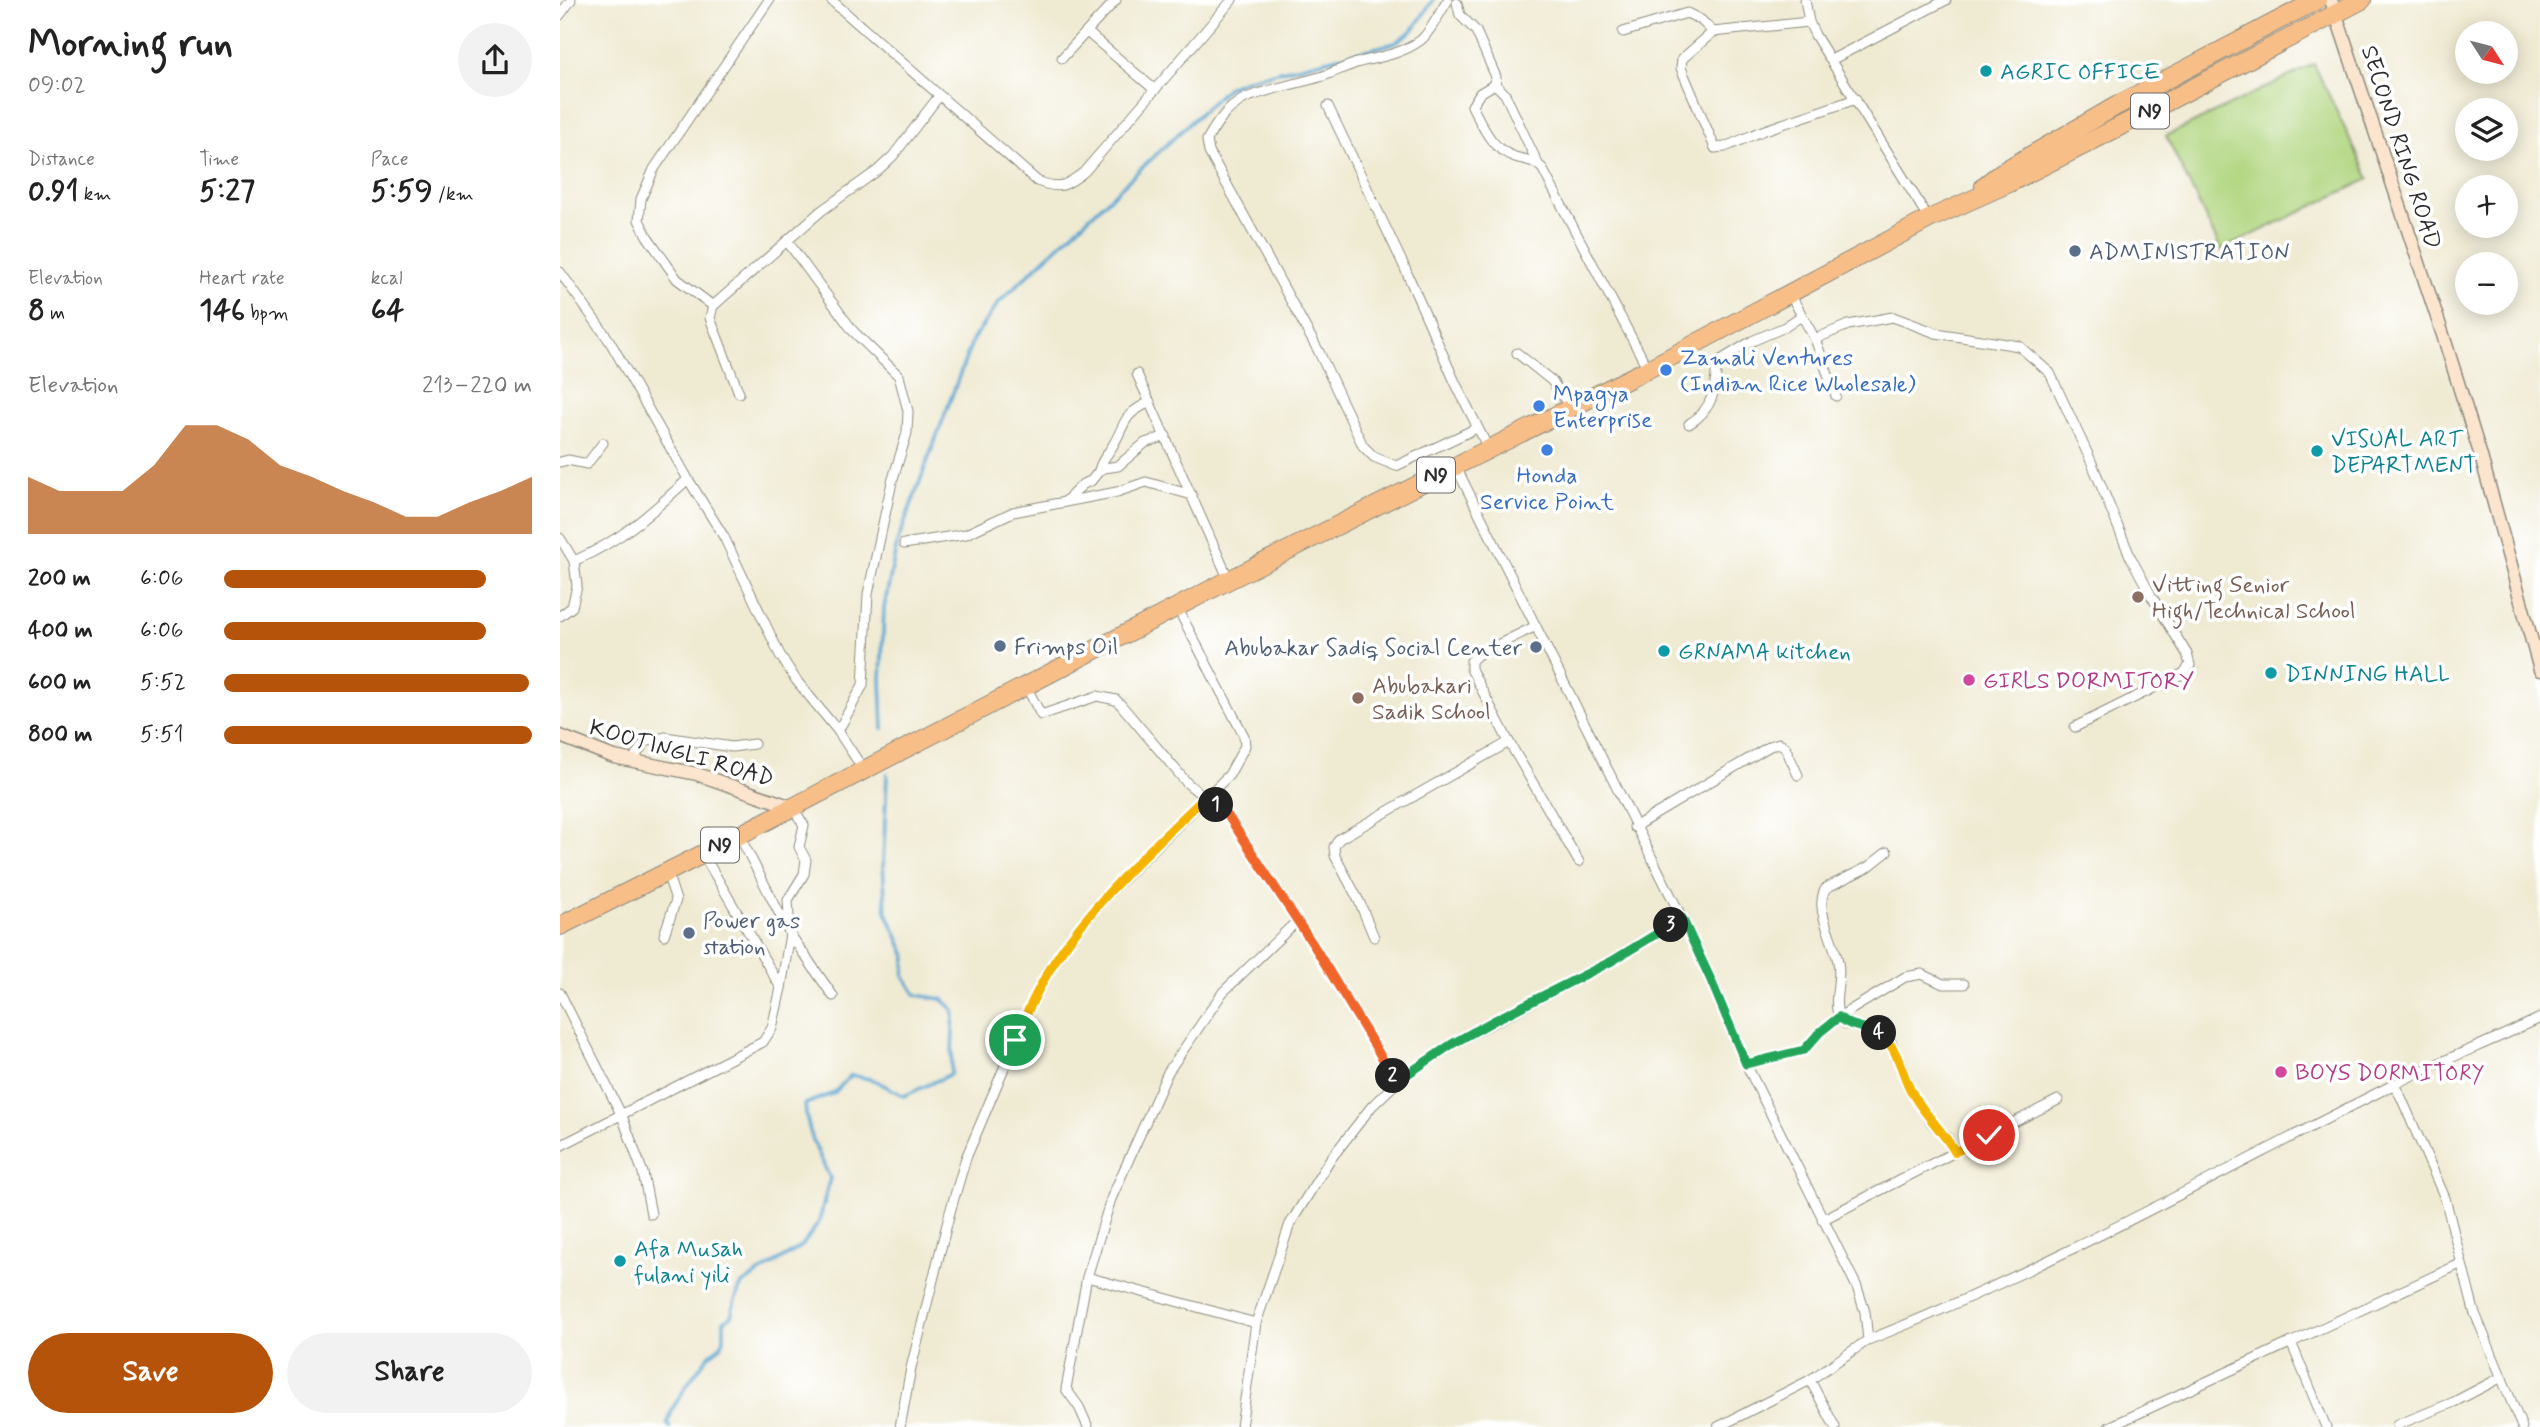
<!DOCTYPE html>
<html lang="en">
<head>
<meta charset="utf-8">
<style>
  :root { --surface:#fff; --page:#f2f2f2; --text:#222; --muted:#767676; --accent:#b45309 }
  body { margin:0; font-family:Mynerve,sans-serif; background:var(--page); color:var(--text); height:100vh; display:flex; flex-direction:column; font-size:26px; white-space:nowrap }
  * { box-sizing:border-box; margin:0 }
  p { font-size:23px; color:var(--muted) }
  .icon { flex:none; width:38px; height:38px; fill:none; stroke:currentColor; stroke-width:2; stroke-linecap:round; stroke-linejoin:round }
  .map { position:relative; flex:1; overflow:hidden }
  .panel { display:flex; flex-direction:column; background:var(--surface); width:560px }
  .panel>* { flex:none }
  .needle { width:46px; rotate:126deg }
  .controls { position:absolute; left:1895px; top:21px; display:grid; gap:14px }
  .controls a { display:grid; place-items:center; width:63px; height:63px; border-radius:50%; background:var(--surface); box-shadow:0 4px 18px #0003; font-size:35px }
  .pin { position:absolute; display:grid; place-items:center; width:60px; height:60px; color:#fff; margin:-30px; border:4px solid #fff; border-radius:50%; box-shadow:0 2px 7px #0007 }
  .km { position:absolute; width:35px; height:35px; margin:-18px; border-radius:50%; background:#222; color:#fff; font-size:19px; line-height:35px; text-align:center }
  .round { display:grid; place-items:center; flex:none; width:74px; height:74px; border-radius:37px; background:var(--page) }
  .headline { display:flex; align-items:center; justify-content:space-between; height:119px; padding:0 28px }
  h1 { font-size:38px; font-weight:800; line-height:52px }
  .metrics { display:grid; grid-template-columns:repeat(3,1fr); gap:10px; height:119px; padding:7px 28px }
  .metrics div { display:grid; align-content:center }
  .metrics b { font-size:30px; font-weight:800 }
  .metrics small { font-size:19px; font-weight:400 }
  .metrics p { font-size:19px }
  .chart { height:196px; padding:14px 28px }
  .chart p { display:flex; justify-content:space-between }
  .chart svg { width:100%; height:126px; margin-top:7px; fill:var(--accent); opacity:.7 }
  .cta { display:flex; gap:14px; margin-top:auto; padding:14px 28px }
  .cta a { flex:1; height:80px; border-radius:42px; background:var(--accent); color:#fff; font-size:28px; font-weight:800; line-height:80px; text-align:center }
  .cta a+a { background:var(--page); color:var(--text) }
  ul { padding:0 28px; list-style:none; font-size:23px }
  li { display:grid; grid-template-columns:112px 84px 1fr; align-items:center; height:52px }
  li i { height:18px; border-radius:9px; background:var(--accent) }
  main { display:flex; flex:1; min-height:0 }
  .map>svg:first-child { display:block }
  .green { fill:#b1d680; stroke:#6e8056; stroke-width:2 }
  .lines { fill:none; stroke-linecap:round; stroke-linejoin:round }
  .stream { stroke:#57a4d0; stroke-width:3.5 }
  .street-casing { stroke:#8d8a7e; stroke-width:11 }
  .secondary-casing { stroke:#8d8a7e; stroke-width:15 }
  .highway-casing { stroke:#8d8a7e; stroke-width:20 }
  .street { stroke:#fff; stroke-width:9 }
  .secondary { stroke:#fce5cf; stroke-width:12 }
  .highway { stroke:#f7be88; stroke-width:18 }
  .split-1-casing { stroke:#fff; stroke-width:14 }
  .split-2-casing { stroke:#fff; stroke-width:14 }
  .split-3-casing { stroke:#fff; stroke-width:14 }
  .split-4-casing { stroke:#fff; stroke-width:14 }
  .split-5-casing { stroke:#fff; stroke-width:14 }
  .split-1 { stroke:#f5b400; stroke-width:9 }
  .split-2 { stroke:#f0652b; stroke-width:9 }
  .split-3 { stroke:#22a559; stroke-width:9 }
  .split-4 { stroke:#22a559; stroke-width:9 }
  .split-5 { stroke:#f5b400; stroke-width:9 }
  .culture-dot { fill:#0f9aa8; stroke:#fff; stroke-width:2.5 }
  .service-dot { fill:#5c6f8a; stroke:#fff; stroke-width:2.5 }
  .shop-dot { fill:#3f7fe0; stroke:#fff; stroke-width:2.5 }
  .education-dot { fill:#8d6e63; stroke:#fff; stroke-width:2.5 }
  .hotel-dot { fill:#d1479c; stroke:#fff; stroke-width:2.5 }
  .labels { text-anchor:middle; stroke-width:7; stroke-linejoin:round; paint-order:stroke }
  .shield { fill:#fff; stroke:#6b6b6b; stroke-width:2 }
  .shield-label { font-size:21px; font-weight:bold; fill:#2b2b2b }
  .culture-label { font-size:23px; fill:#0d838f; stroke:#fff; text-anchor:start }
  .street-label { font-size:23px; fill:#2b2b2b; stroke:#fff }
  .service-label { font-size:23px; fill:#4e5e75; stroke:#fff; text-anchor:start }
  .shop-label { font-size:23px; fill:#366cbe; stroke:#fff; text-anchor:start }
  .education-label { font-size:23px; fill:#785e54; stroke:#fff; text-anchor:start }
  .hotel-label { font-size:23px; fill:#b23c85; stroke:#fff; text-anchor:start }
</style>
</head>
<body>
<main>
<section class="panel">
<div class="headline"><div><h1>Morning run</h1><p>09:02</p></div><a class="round"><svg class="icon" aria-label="share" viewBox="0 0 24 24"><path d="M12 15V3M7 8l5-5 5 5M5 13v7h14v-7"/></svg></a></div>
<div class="metrics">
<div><p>Distance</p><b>0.91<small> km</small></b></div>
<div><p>Time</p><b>5:27</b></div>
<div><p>Pace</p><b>5:59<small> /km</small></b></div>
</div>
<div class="metrics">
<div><p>Elevation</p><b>8<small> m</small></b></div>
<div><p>Heart rate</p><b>146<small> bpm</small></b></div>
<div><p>kcal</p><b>64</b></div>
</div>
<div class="chart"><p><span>Elevation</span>213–220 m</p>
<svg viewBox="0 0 160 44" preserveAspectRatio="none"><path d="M0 44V24L10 29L20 29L30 29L40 20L50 6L60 6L70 11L80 20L90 24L100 29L110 33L120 38L130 38L140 33L150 29L160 24V44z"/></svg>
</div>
<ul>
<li><b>200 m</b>6:06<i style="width:85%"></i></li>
<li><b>400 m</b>6:06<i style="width:85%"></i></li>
<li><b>600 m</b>5:52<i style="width:99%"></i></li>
<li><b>800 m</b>5:51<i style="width:100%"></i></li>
</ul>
<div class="cta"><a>Save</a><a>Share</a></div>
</section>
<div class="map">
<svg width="1980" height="1427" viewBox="0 0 1980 1427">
  <rect width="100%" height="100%" fill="#fff"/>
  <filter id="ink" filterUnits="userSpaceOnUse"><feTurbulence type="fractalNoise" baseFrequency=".0143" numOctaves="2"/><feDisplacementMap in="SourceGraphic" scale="14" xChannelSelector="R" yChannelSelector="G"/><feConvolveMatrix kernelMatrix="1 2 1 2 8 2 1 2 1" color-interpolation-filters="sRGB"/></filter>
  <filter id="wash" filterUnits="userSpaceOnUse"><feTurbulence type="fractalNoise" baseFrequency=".00686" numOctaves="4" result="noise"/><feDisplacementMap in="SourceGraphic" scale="28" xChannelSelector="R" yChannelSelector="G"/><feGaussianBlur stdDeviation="1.57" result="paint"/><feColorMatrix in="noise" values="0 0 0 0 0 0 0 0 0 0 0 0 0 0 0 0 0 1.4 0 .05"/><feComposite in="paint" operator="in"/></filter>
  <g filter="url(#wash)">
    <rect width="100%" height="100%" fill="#efead2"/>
    <path class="green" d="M1754 64 1809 179 1661 250 1606 136Z"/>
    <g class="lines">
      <g class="stream">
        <path d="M323 729 321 680 324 608 337 543 413 339 439 302 668 87 689 79 835 43 853 30 873 0"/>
        <path d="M110 1427 107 1424 114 1406 129 1382 149 1355 161 1346 164 1339V1321L171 1316 175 1300 182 1284 242 1246 259 1222 270 1178C258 1153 247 1132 245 1104L274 1093 291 1075 314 1080 344 1096 391 1074 394 1010 382 999 356 995 344 976 346 956 326 911 323 865 327 774"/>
      </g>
    </g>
  </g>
  <g filter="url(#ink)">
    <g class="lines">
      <g class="street-casing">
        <g id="street">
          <path d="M271 0 477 181C500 190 506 186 524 172L672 0"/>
          <path d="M888 0C880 12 871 31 861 40 844 53 821 57 800 62 786 66 773 73 760 77 740 83 698 91 682 100 665 110 656 124 647 140L649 152 759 352 803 446 814 457 836 466 917 428"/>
          <path d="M1245 0 1249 22 1255 35 1369 219"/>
          <path d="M897 3 900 15 916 31 936 77 935 84 920 93 912 106C923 127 931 149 955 157 965 160 974 160 982 168L1088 369"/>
          <path d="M0 15 11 0"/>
          <path d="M1249 22 1153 32 1122 59 1121 68 1155 148 1165 147 1202 131 1296 99"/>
          <path d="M527 32 595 90"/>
          <path d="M1063 32 1127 13 1141 20 1153 32"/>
          <path d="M502 58 556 0"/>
          <path d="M1271 60 1386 0"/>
          <path d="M935 84 945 94 978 164"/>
          <path d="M768 106 843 264 895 382 928 448"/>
          <path d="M227 241 293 331 339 376 348 411 347 433 332 482 308 594 303 685 278 731"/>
          <path d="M0 272 49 340 128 479 164 537 220 655 236 680 278 731 303 769"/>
          <path d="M1230 294 1255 339 1276 396"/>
          <path d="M153 306 117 279 87 236 79 220 81 199 94 169 209 0"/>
          <path d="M1255 339 1288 325 1333 317 1376 333 1459 346 1490 373 1531 461 1570 556 1592 597 1627 654 1630 665 1624 673 1515 727"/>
          <path d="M957 353 992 381 1010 407"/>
          <path d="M577 374 669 580"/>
          <path d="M179 393 150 318 153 306 261 211 317 171 333 156 379 96"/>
          <path d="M1129 424C1152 410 1157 389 1156 363L1192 341 1225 327 1241 316"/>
          <path d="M0 462 8 460 27 464 43 443"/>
          <path d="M895 465 1122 918 1150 978 1186 1064 1297 1287 1305 1312 1308 1340 1250 1380 1275 1427"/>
          <path d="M539 471C540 462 547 455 552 447 567 423 560 416 590 402"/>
          <path d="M506 501 523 484 531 481 539 471 544 468 558 466 585 443 606 436"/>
          <path d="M0 538 14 561C62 540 90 514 128 479"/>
          <path d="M344 544 406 534 453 512 557 492 586 482 632 495"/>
          <path d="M0 616 12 607 17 586 14 561"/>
          <path d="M976 626 917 655 911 661V669L949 742 1019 862"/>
          <path d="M466 686 481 715 537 696 556 700 561 705 627 783 668 816 754 946 837 1082"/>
          <path d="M72 761 85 742 105 737 172 747 194 744"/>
          <path d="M1074 827 1210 746 1219 743 1225 747 1238 775"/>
          <path d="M179 835 230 934 273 996"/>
          <path d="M143 854 221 988"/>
          <path d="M104 935 116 900 107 873"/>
          <path d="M814 937 799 901 775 856 774 847 779 839 949 742"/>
          <path d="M1404 984H1383L1362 974 1345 977 1279 1017 1286 1024 1308 1028 1331 1042 1351 1092 1371 1122 1387 1137 1395 1152 1498 1100"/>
          <path d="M0 993 62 1116 83 1173 91 1214"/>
          <path d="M1186 1064 1245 1050 1260 1032 1279 1017C1272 1000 1282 980 1278 962 1274 939 1253 908 1266 888L1308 867 1327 852"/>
          <path d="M1833 1084 1840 1095 1885 1198 1914 1311 1962 1427"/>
          <path d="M0 1146 203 1042 212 1028 221 988 230 934 228 900 244 874 246 860 239 847 244 825 232 807"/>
          <path d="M1262 1220 1395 1152"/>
          <path d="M527 1277 696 1323"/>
          <path d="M1308 1340C1488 1269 1658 1173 1831 1086 1879 1061 1931 1042 1980 1018"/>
          <path d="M1731 1342 1766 1427"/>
          <path d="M1837 1425 1894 1402 1942 1377"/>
          <path d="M340 1427 351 1368 390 1212 406 1158 466 1016 486 976 508 942 542 900 669 775 685 746 684 736 617 607"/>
          <path d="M528 1427 519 1407 506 1389 527 1277 551 1199 608 1072 663 992 737 921"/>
          <path d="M681 1427 696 1323 730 1224 769 1161 812 1106 837 1082 892 1044 1052 961 1122 918"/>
          <path d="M1158 1427 1250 1380"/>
          <path d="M1549 1427 1900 1264"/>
        </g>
      </g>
      <g class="secondary-casing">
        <g id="secondary">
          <path d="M1771 0 1883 335 1920 453 1980 670"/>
          <path d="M0 736 54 757 137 774 232 807"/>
        </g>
      </g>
      <g class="highway-casing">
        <g id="highway">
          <path d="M1424 186 1442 172 1558 105 1757 0"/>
          <path d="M0 926 143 854 669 580 1088 369 1369 219 1447 184 1524 145 1802 0"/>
        </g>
      </g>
      <use href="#street" class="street"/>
      <use href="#secondary" class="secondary"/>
      <use href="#highway" class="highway"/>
    </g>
  </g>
  <g class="lines" filter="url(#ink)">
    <g class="split-1-casing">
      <path id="split-1" d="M455 1040C470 1005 486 971 509 941 548 888 597 843 645 797L656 805"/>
    </g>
    <g class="split-2-casing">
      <path id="split-2" d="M656 805 668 816 754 946 833 1076"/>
    </g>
    <g class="split-3-casing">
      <path id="split-3" d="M833 1076 836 1082 892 1044 935 1020 1052 961 1111 925"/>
    </g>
    <g class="split-4-casing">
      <path id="split-4" d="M1111 925 1122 918 1150 978 1186 1064 1244 1050 1260 1032 1279 1017C1290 1028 1305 1026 1319 1033"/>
    </g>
    <g class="split-5-casing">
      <path id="split-5" d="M1319 1033C1337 1045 1341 1071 1350 1089 1362 1113 1382 1129 1395 1152L1429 1135"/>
    </g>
    <use href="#split-1" class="split-1"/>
    <use href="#split-2" class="split-2"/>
    <use href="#split-3" class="split-3"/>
    <use href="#split-4" class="split-4"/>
    <use href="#split-5" class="split-5"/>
  </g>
  <g class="culture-dot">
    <circle cx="1426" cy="71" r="7"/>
    <circle cx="1757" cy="451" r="7"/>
    <circle cx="1104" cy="651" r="7"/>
    <circle cx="1711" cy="673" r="7"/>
    <circle cx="60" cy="1261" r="7"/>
  </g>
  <g class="service-dot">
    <circle cx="1515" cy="251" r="7"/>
    <circle cx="440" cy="646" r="7"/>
    <circle cx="976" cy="647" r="7"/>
    <circle cx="129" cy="933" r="7"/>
  </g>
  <g class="shop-dot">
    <circle cx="1106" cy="370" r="7"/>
    <circle cx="979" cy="406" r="7"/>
    <circle cx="987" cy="450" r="7"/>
  </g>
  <g class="education-dot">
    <circle cx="1578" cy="597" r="7"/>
    <circle cx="798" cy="698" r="7"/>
  </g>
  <g class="hotel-dot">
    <circle cx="1409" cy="680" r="7"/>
    <circle cx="1721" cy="1072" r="7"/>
  </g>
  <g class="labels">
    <g class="shield">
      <rect x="1571" y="93.5" width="38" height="35" rx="5"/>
      <rect x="857" y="457.5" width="38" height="35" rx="5"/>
      <rect x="141" y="827.5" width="38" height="35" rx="5"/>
    </g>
    <g class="shield-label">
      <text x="1590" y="118">N9</text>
      <text x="876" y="482">N9</text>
      <text x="160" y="852">N9</text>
    </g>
    <g class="culture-label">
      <text x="1440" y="79">AGRIC OFFICE</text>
      <text x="1771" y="446">VISUAL ART<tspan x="1771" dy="26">DEPARTMENT</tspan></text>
      <text x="1118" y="659">GRNAMA kitchen</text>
      <text x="1725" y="681">DINNING HALL</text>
      <text x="74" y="1256">Afa Musah<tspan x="74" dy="26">fulani yili</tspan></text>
    </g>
    <g class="street-label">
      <text transform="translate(1842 147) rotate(72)" y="8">SECOND RING ROAD</text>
      <text transform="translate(122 752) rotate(16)" y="8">KOOTINGLI ROAD</text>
    </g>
    <g class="service-label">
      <text x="1529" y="259">ADMINISTRATION</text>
      <text x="454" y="654">Frimps Oil</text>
      <text x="962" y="655" text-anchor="end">Abubakar Sadiq Social Center</text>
      <text x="143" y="928">Power gas<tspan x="143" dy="26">station</tspan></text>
    </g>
    <g class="shop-label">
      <text x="1120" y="365">Zamali Ventures<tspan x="1120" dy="26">(Indian Rice Wholesale)</tspan></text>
      <text x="993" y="401">Mpagya<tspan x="993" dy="26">Enterprise</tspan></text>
      <text x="987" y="483" text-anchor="middle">Honda<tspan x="987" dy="26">Service Point</tspan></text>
    </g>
    <g class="education-label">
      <text x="1592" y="592">Vitting Senior<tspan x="1592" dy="26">High/Technical School</tspan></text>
      <text x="812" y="693">Abubakari<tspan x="812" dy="26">Sadik School</tspan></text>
    </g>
    <g class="hotel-label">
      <text x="1423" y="688">GIRLS DORMITORY</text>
      <text x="1735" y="1080">BOYS DORMITORY</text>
    </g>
  </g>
</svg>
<div class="controls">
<a><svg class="needle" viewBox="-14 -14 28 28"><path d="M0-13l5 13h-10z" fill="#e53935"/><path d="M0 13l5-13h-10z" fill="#767676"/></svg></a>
<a><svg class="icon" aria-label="layers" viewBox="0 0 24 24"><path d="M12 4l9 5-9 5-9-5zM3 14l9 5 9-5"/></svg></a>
<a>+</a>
<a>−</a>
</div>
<div class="pin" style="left:455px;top:1040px;background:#1e9e55"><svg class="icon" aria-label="arrive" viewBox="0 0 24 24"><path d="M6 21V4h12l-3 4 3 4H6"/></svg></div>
<div class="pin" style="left:1429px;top:1135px;background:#d93025"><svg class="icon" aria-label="check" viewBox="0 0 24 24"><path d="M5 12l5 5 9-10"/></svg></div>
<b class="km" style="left:656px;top:805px">1</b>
<b class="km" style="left:833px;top:1076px">2</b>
<b class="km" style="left:1111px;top:925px">3</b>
<b class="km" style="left:1319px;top:1033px">4</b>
</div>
</main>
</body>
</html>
